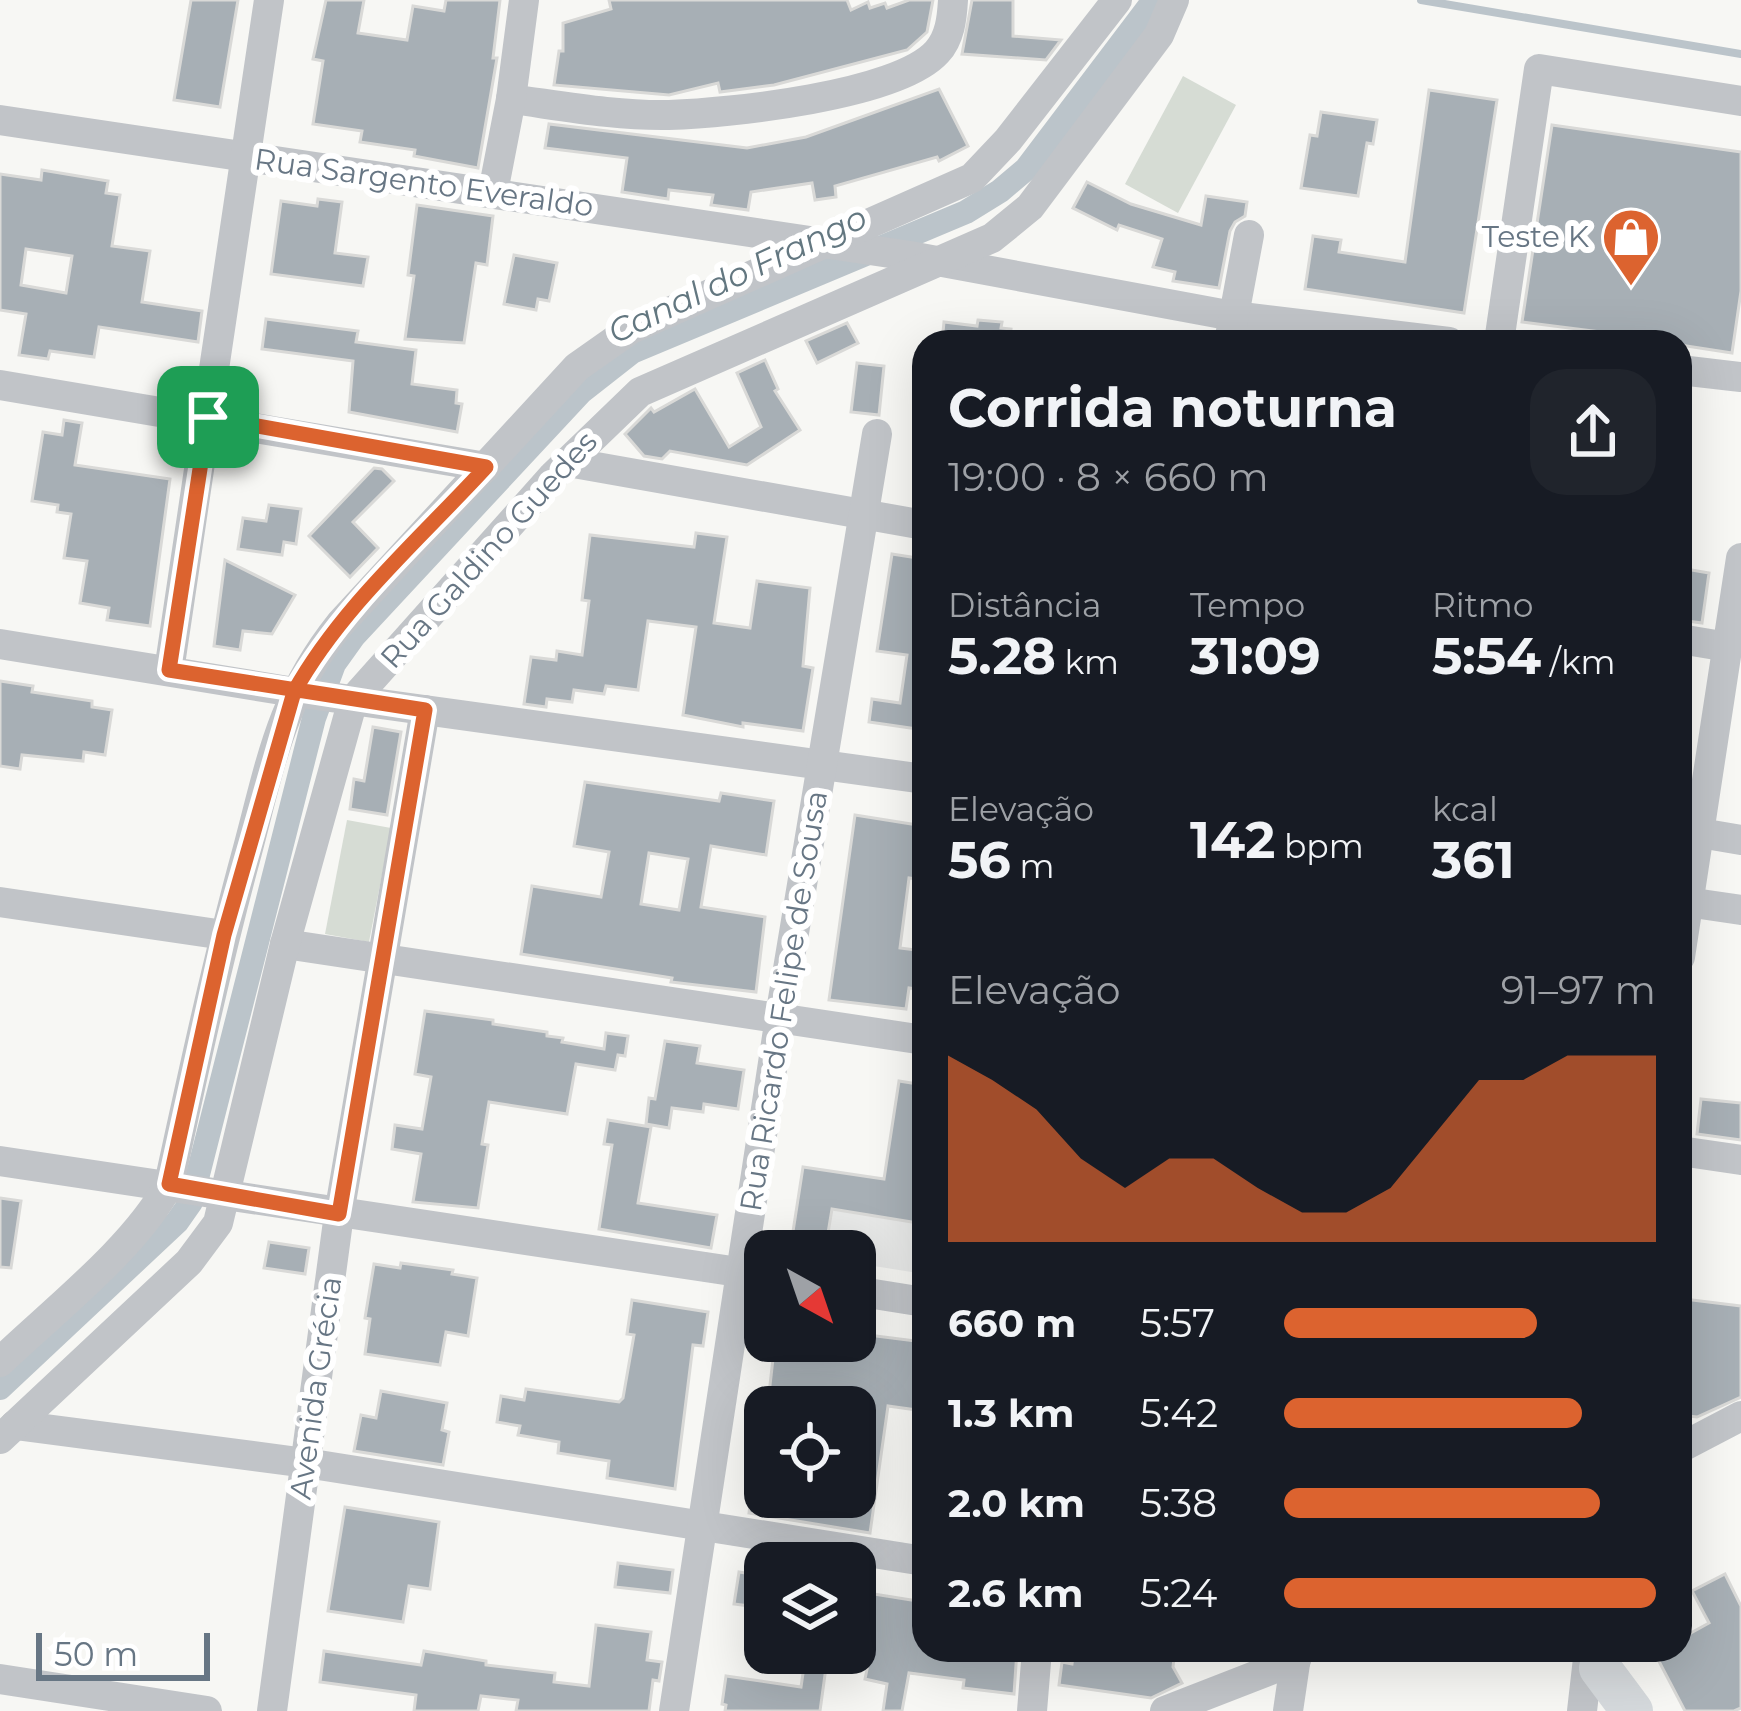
<!DOCTYPE html>
<html lang="pt">
<head>
<meta charset="utf-8">
<style>
  :root { --surface:#171b24; --page:#20242c; --text:#f1f3f6; --muted:#9ea1a6; --accent:#dc632f }
  body { margin:0; font-family:Montserrat,sans-serif; background:var(--page); color:var(--text); height:100vh; display:flex; flex-direction:column; font-size:45px; white-space:nowrap }
  * { box-sizing:border-box; margin:0 }
  p { font-size:39px; color:var(--muted) }
  .icon { flex:none; width:66px; height:66px; fill:none; stroke:currentColor; stroke-width:2; stroke-linecap:round; stroke-linejoin:round }
  .map { position:relative; flex:1; overflow:hidden }
  .side { position:absolute; left:912px; top:330px; width:780px; height:1332px; display:flex; flex-direction:column; background:var(--surface); border-radius:36px; box-shadow:0 12px 48px #0002 }
  .side>* { flex:none }
  .needle { width:78px; rotate:140deg }
  .controls { position:absolute; left:744px; top:1230px; display:grid; gap:24px }
  .controls a { display:grid; place-items:center; width:132px; height:132px; border-radius:24px; background:var(--surface); box-shadow:0 12px 48px #0002; font-size:60px }
  .scale { position:absolute; left:36px; bottom:30px; width:174px; box-sizing:border-box; padding-left:12px; border:6px solid #677684; border-top:0; font-size:33px; line-height:42px; white-space:nowrap; color:#677684; -webkit-text-stroke:9px #fff; paint-order:stroke }
  .pin { position:absolute; display:grid; place-items:center; width:102px; height:102px; color:#fff; margin:-51px; border-radius:24px; box-shadow:0 6px 18px #0006 }
  .round { display:grid; place-items:center; flex:none; width:126px; height:126px; border-radius:36px; background:var(--page) }
  .headline { display:flex; align-items:center; justify-content:space-between; height:204px; padding:0 36px }
  h1 { font-size:54px; font-weight:700; line-height:90px }
  .figures { display:grid; grid-template-columns:repeat(3,1fr); gap:18px; height:204px; padding:12px 36px }
  .figures div { display:grid; align-content:center }
  .figures b { font-size:51px; font-weight:700 }
  .figures small { font-size:33px; font-weight:400 }
  .figures p { font-size:33px }
  .chart { height:336px; padding:24px 36px }
  .chart p { display:flex; justify-content:space-between }
  .chart svg { width:100%; height:216px; margin-top:12px; fill:var(--accent); opacity:.7 }
  ul { padding:0 36px; list-style:none; font-size:39px }
  li { display:grid; grid-template-columns:192px 144px 1fr; align-items:center; height:90px }
  li i { height:30px; border-radius:15px; background:var(--accent) }
  .map>svg:first-child { display:block }
  .built { fill:#e8e9e8 }
  .green { fill:#d6dcd4 }
  .lines { fill:none; stroke-linecap:round; stroke-linejoin:round }
  .stream { stroke:#bbc4ca; stroke-width:8 }
  .canal { stroke:#bbc4ca; stroke-width:24 }
  .building { fill:#a7afb5; stroke:#d9d9d7; stroke-width:3; fill-rule:evenodd }
  .minor { stroke:#c1c4c8; stroke-width:30 }
  .highway { stroke:#d5d9dc; stroke-width:42 }
  .route-casing { stroke:#fff; stroke-width:24 }
  .route { stroke:#dc632f; stroke-width:15 }
  .labels { text-anchor:middle; stroke-width:12; stroke-linejoin:round; paint-order:stroke }
  .street-label { font-size:30px; fill:#677684; stroke:#fff }
  .poi-label { font-size:30px; fill:#677684; stroke:#fff; text-anchor:end }
  .water-label { font-size:33px; font-style:italic; fill:#637780; stroke:#fff }
</style>
</head>
<body>
<div class="map">
<svg width="1741" height="1711" viewBox="0 0 1741 1711">
  <rect width="100%" height="100%" fill="#f7f7f4"/>
  <path class="built" d="M803 1167 924 1186V1274L855 1263V1251H790Z"/>
  <g class="green">
    <path d="M1183 76 1236 105 1178 213 1125 184Z"/>
    <path d="M347 820 391 828 369 942 325 934Z"/>
  </g>
  <g class="lines">
    <path class="stream" d="M1421 0 1741 54"/>
    <path class="canal" d="M0 1388 177 1222 191 1202 314 718 334 664 354 636 581 392 632 352 966 212 1000 191 1026 169 1154 0"/>
  </g>
  <g class="building">
    <path d="M191 0H238L220 107 174 100Z"/>
    <path d="M326 0H364L358 33 407 40 413 6 444 11 446 0H500L493 58H497L478 168 414 156 415 150 360 142 362 131 313 124 323 61 313 59Z"/>
    <path d="M609 0H847L851 10 868 2 870 8 885 3 887 8 909 0H933L927 32 907 50 774 85 720 92 718 83 669 95 554 85 559 51H563V23L611 9Z"/>
    <path d="M972 0H1013V36L1061 40 1046 60 962 54Z"/>
    <path d="M939 89 968 146 939 161 937 157 835 186 836 197 815 200 812 183 751 192 748 210 711 205 713 195 669 190 668 199 622 192 627 158 545 148 549 124 747 148 806 137Z"/>
    <path d="M1429 90 1497 100 1464 313 1305 289 1313 236 1341 240 1339 252 1405 262Z"/>
    <path d="M1321 112 1377 120 1373 144 1367 143 1358 196 1301 188 1310 135 1317 136Z"/>
    <path d="M1552 125 1741 152V291L1732 353 1680 345V342L1522 322Z"/>
    <path d="M42 170 108 181 106 193 120 195 112 246 150 251 142 302 202 311 198 342 99 327 94 357 50 351 48 359 19 355 26 314 0 310V174L41 180ZM26 249 72 256 66 293 21 285Z"/>
    <path d="M1087 182 1131 204 1201 225 1206 196 1247 202 1245 216 1235 222 1230 231 1219 288 1173 281 1175 272 1153 267 1162 239 1119 225 1117 230 1073 208Z"/>
    <path d="M318 199 342 202 335 253 368 257 363 286 271 274 281 201 317 206Z"/>
    <path d="M417 205 493 216 487 265 476 263 464 343 405 339 414 276 408 275Z"/>
    <path d="M514 255 557 263 549 301 538 299 536 310 504 304Z"/>
    <path d="M266 319 358 331 356 342 416 350 412 384 457 390 456 403 462 404 457 432 349 412 353 361 262 349Z"/>
    <path d="M978 320 1002 322 1001 328 1011 329 1010 342H942L944 322 977 326Z"/>
    <path d="M847 323 858 343 817 363 806 341Z"/>
    <path d="M765 360 778 389 775 391 800 430 747 465 670 451 662 459 644 456 625 434 651 408 654 412 695 389 729 447 761 427 737 373Z"/>
    <path d="M857 363 884 366 879 415 851 412Z"/>
    <path d="M64 420 82 423 75 465 170 479 150 626 107 620 109 608 80 603 87 561 64 558 71 514 57 512 58 505 32 501 43 432 62 435Z"/>
    <path d="M374 468 382 469 394 481 353 522 378 548 350 577 309 536Z"/>
    <path d="M269 505 301 509 296 544 284 542 282 555 238 549 243 518 266 521Z"/>
    <path d="M696 533 727 537 714 623 750 628 757 581 810 588 803 666 813 668 803 731 743 723V727L683 715 696 627 648 621 638 690 606 686 604 694 574 690 572 702 547 699 546 707 524 704 531 657 556 660 557 651 582 655 589 601 582 600 590 535 694 547Z"/>
    <path d="M892 554 924 559V730L869 722 872 699 900 703 907 655 877 651Z"/>
    <path d="M225 560 295 595 272 634 243 631 240 650 214 646Z"/>
    <path d="M1680 568 1709 573 1702 623 1680 620Z"/>
    <path d="M0 681 33 686 32 692 92 701V707L112 710 105 755 84 752 83 761 22 755 20 769 0 766Z"/>
    <path d="M373 727 401 732 387 815 350 809 354 779 364 781Z"/>
    <path d="M585 782 719 801 721 793 774 801 766 855 711 846 701 907 765 917 756 992 671 982 672 978 521 954 532 886 601 897 609 852 574 846ZM649 853 688 859 679 910 641 904Z"/>
    <path d="M855 815 924 826V880L909 878 900 948 924 951V990L909 988 906 1009 829 1000Z"/>
    <path d="M425 1011 493 1020V1024L547 1032V1036L563 1038 562 1042 604 1049 606 1033 628 1036 625 1056 618 1055 615 1070 576 1064 567 1114 489 1102 482 1144 488 1145 478 1208 413 1202 421 1154 392 1149 395 1125 422 1129 431 1077 415 1074Z"/>
    <path d="M665 1041 700 1046 697 1063 744 1070 738 1109 704 1104 703 1112 672 1108 669 1128 646 1124 649 1098 655 1099Z"/>
    <path d="M899 1081 924 1085V1224L832 1209 825 1251H790L803 1167 884 1179Z"/>
    <path d="M1701 1099 1741 1103V1140L1697 1134Z"/>
    <path d="M608 1120 651 1127 638 1203 717 1215 711 1248 599 1229 612 1145 604 1144Z"/>
    <path d="M0 1198 21 1201 11 1268 0 1267Z"/>
    <path d="M269 1242 309 1248 305 1274 264 1268Z"/>
    <path d="M401 1263 453 1270 452 1274 477 1278 468 1336 446 1332 440 1365 365 1354 370 1319 365 1318 374 1264 400 1268Z"/>
    <path d="M1684 1299 1741 1306V1397L1697 1417 1680 1415V1330Z"/>
    <path d="M632 1300 708 1312 703 1346 693 1345 675 1489 607 1478 609 1461 558 1453 559 1442 518 1435 520 1426 497 1422 501 1396 524 1400 526 1389 619 1402 623 1398 634 1335 627 1334Z"/>
    <path d="M860 1334 924 1342V1411L888 1406 870 1533 749 1513 751 1497H855L864 1441 855 1440V1406L769 1394 775 1341H859Z"/>
    <path d="M381 1391 447 1403 442 1430 449 1432 443 1465 354 1451 361 1415 376 1418Z"/>
    <path d="M345 1507 439 1522 430 1589 409 1586 403 1622 328 1611Z"/>
    <path d="M618 1563 673 1570 670 1593 615 1587Z"/>
    <path d="M739 1572 765 1576V1608L734 1604Z"/>
    <path d="M1725 1574 1741 1606V1708L1734 1711H1685L1653 1650H1680V1639L1709 1623 1692 1591Z"/>
    <path d="M855 1591 924 1602V1650H1017L1014 1694 963 1688 964 1680 909 1673 902 1711H883L887 1684 865 1679 872 1645 855 1642Z"/>
    <path d="M596 1625 651 1632 647 1660 662 1662 659 1681 653 1680 649 1711H516L518 1700 481 1696 478 1711H414L416 1695 320 1682 324 1651 421 1665 424 1651 486 1661V1665L555 1673 554 1682 589 1686Z"/>
    <path d="M1074 1650H1175L1173 1667 1182 1683 1151 1698 1059 1685 1062 1662 1072 1664Z"/>
    <path d="M806 1653H828L820 1711H725L726 1705 722 1704 726 1676 801 1687Z"/>
  </g>
  <g class="lines">
    <g class="minor">
      <path d="M511 99C563 106 616 116 669 115 729 113 897 96 937 52 950 38 952 18 953 0"/>
      <path d="M0 120 910 256 1233 316 1449 342"/>
      <path d="M493 192 511 99 524 0"/>
      <path d="M1229 342 1249 235"/>
      <path d="M1499 342 1539 69 1741 101"/>
      <path d="M1680 370 1741 377"/>
      <path d="M0 385 486 467"/>
      <path d="M568 462 924 525"/>
      <path d="M1680 639 1728 647"/>
      <path d="M0 644 294 692 924 779"/>
      <path d="M169 671 269 0"/>
      <path d="M1700 833 1741 840"/>
      <path d="M1680 901 1741 910"/>
      <path d="M0 902 224 935"/>
      <path d="M285 944 924 1040"/>
      <path d="M1680 957 1741 558"/>
      <path d="M1680 1151 1741 1160"/>
      <path d="M0 1161 765 1276"/>
      <path d="M855 1291 924 1302"/>
      <path d="M0 1362C52 1312 136 1247 169 1184 193 1073 217 962 247 852 271 762 281 698 340 624L577 367 631 329 972 178 1008 140 1117 0"/>
      <path d="M15 1425 306 1463 924 1561"/>
      <path d="M0 1439 189 1262 218 1223 285 944 353 700 553 476 640 392 992 238 1030 207 1159 35 1174 0"/>
      <path d="M1680 1448 1741 1416"/>
      <path d="M0 1679 207 1711"/>
      <path d="M272 1711 339 1214 425 710"/>
      <path d="M674 1711 780 1017 877 434"/>
      <path d="M1032 1711 1037 1650"/>
      <path d="M1165 1711 1296 1660"/>
      <path d="M1288 1711 1297 1650"/>
      <path d="M1582 1711 1589 1650"/>
    </g>
    <path class="highway" d="M1600 1668 1632 1711"/>
  </g>
  <g class="lines">
    <g class="route-casing">
      <path id="route" d="M208 417 169 670 425 710 339 1214 169 1184 224 935 294 692C341 607 421 538 486 467L208 417"/>
    </g>
    <use href="#route" class="route"/>
  </g>
  <defs>
    <g id="shop-pin" transform="scale(3)"><path d="M0 17L-7.5 6A9.5 9.5 0 1 1 7.5 6Z" fill="#dc632f" stroke="#fff"/><path d="M-5-2.5h2.3a2.7 3.5 0 0 1 5.4 0H5L5.5 6h-11ZM-1.5-2.5h3a1.5 2.3 0 0 0-3 0Z" fill="#fff"/></g>
  </defs>
  <g fill-rule="evenodd">
    <use href="#shop-pin" x="1631" y="237"/>
  </g>
  <g class="labels">
    <g class="street-label">
      <text transform="translate(424 183) rotate(8)" y="10">Rua Sargento Everaldo</text>
      <text transform="translate(489 550) rotate(-48)" y="10">Rua Galdino Guedes</text>
      <text transform="translate(784 1001) rotate(-81)" y="10">Rua Ricardo Felipe de Sousa</text>
      <text transform="translate(316 1388) rotate(-82)" y="10">Avenida Grécia</text>
    </g>
    <g class="poi-label">
      <text x="1589" y="247">Teste K</text>
    </g>
    <g class="water-label">
      <text transform="translate(737 274) rotate(-25)" y="12">Canal do Frango</text>
    </g>
  </g>
</svg>
<div class="controls">
<a><svg class="needle" viewBox="-14 -14 28 28"><path d="M0-13l5 13h-10z" fill="#e53935"/><path d="M0 13l5-13h-10z" fill="#9ea1a6"/></svg></a>
<a><svg class="icon" aria-label="locate" viewBox="0 0 24 24"><circle cx="12" cy="12" r="6"/><path d="M12 2v4M12 18v4M2 12h4M18 12h4"/></svg></a>
<a><svg class="icon" aria-label="layers" viewBox="0 0 24 24"><path d="M12 4l9 5-9 5-9-5zM3 14l9 5 9-5"/></svg></a>
</div>
<div class="scale">50 m</div>
<div class="pin" style="left:208px;top:417px;background:#1e9e55"><svg class="icon" aria-label="arrive" viewBox="0 0 24 24"><path d="M6 21V4h12l-3 4 3 4H6"/></svg></div>
<section class="side">
<div class="headline"><div><h1>Corrida noturna</h1><p>19:00 · 8 × 660 m</p></div><a class="round"><svg class="icon" aria-label="share" viewBox="0 0 24 24"><path d="M12 15V3M7 8l5-5 5 5M5 13v7h14v-7"/></svg></a></div>
<div class="figures">
<div><p>Distância</p><b>5.28<small> km</small></b></div>
<div><p>Tempo</p><b>31:09</b></div>
<div><p>Ritmo</p><b>5:54<small> /km</small></b></div>
</div>
<div class="figures">
<div><p>Elevação</p><b>56<small> m</small></b></div>
<div><b>142<small> bpm</small></b></div>
<div><p>kcal</p><b>361</b></div>
</div>
<div class="chart"><p><span>Elevação</span>91–97 m</p>
<svg viewBox="0 0 160 44" preserveAspectRatio="none"><path d="M0 44V6L10 11L20 17L30 27L40 33L50 27L60 27L70 33L80 38L90 38L100 33L110 22L120 11L130 11L140 6L150 6L160 6V44z"/></svg>
</div>
<ul>
<li><b>660 m</b>5:57<i style="width:68%"></i></li>
<li><b>1.3 km</b>5:42<i style="width:80%"></i></li>
<li><b>2.0 km</b>5:38<i style="width:85%"></i></li>
<li><b>2.6 km</b>5:24<i style="width:100%"></i></li>
</ul>
</section>
</div>
</body>
</html>
